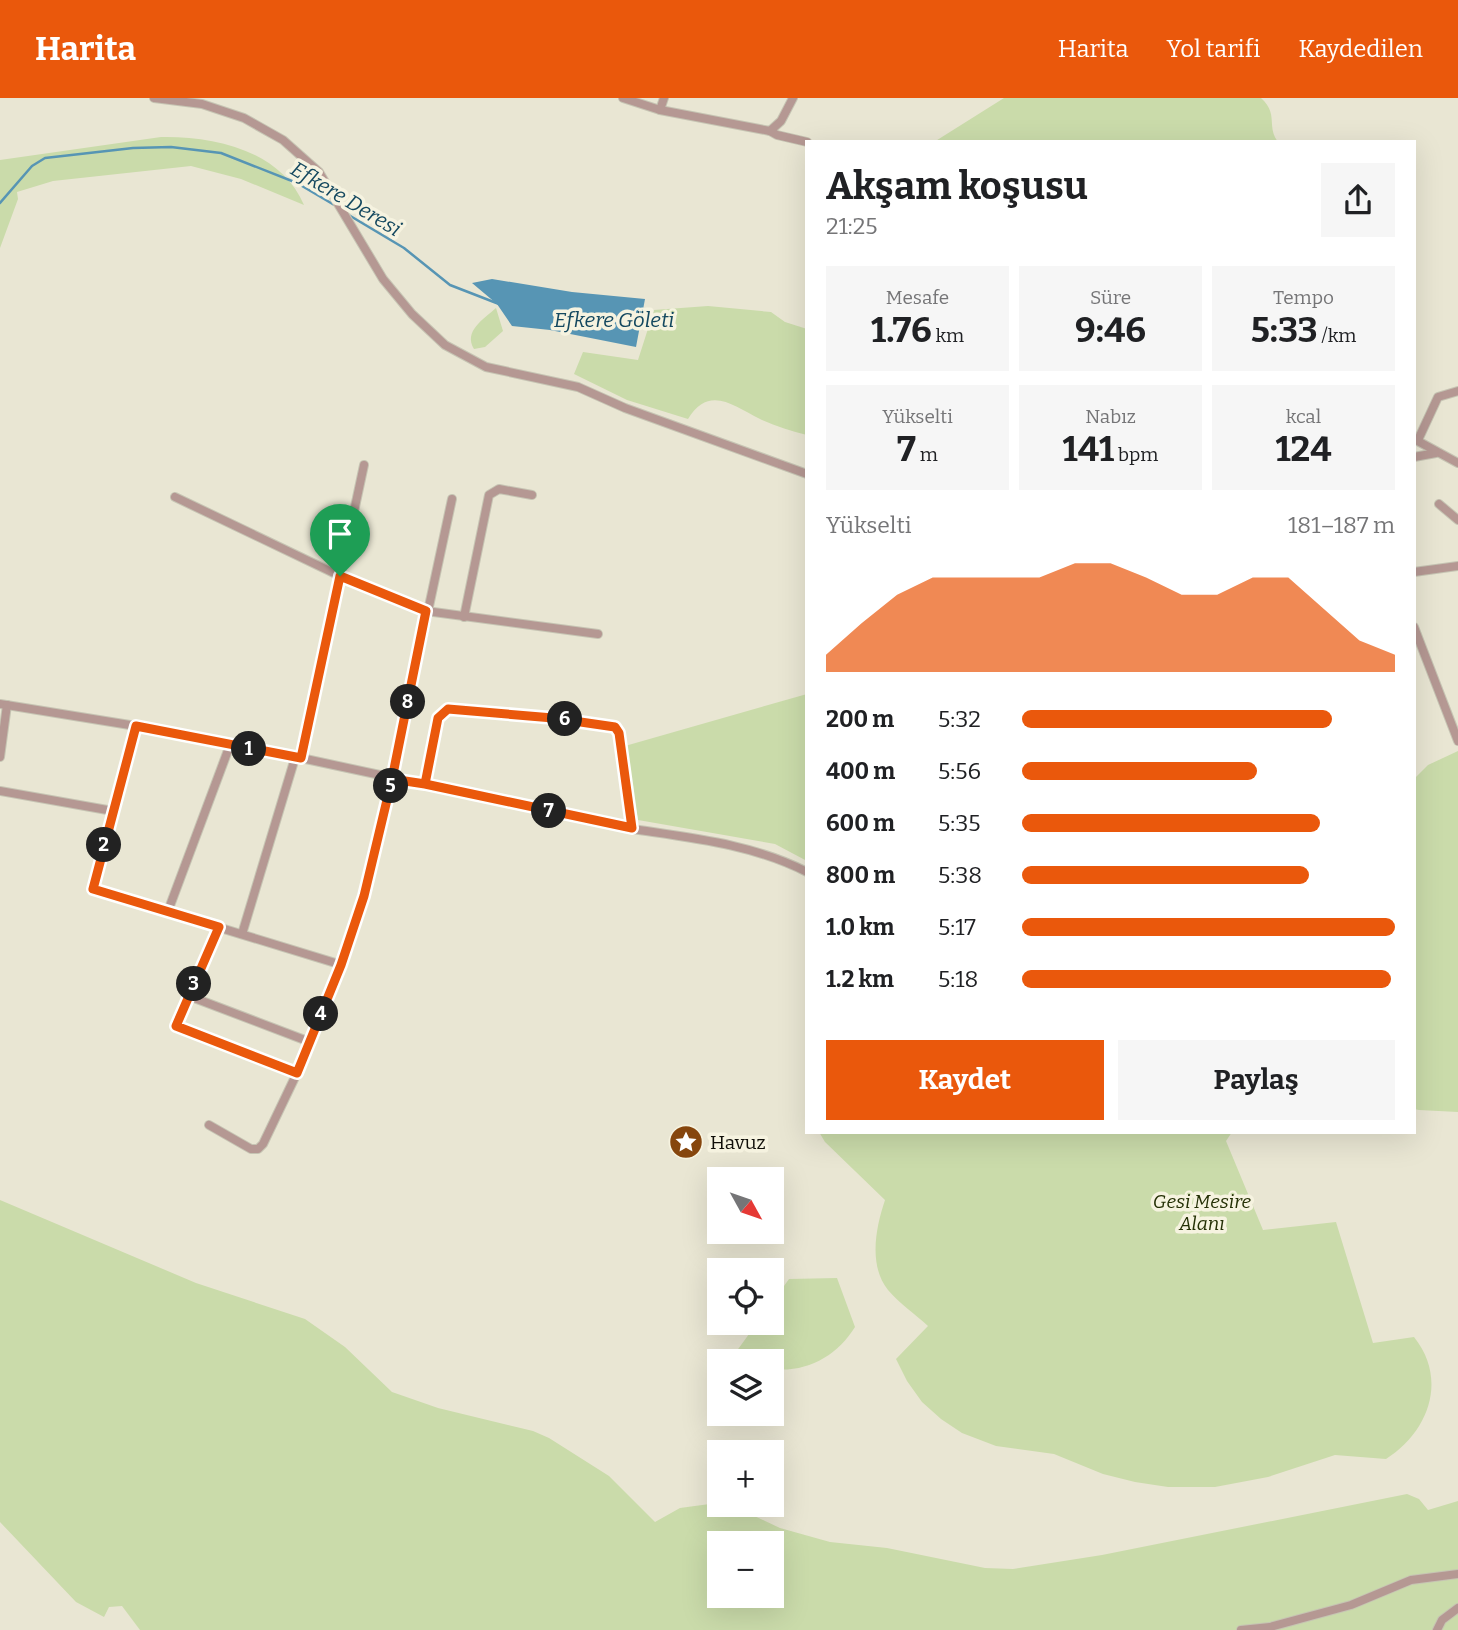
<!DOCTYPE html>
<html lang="tr">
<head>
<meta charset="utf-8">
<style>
  :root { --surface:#fff; --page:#f6f6f6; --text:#202124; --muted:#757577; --accent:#ea580c }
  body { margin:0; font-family:Bitter,serif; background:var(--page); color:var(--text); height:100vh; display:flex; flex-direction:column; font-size:26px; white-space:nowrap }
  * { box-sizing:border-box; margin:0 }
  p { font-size:23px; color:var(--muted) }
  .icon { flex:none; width:38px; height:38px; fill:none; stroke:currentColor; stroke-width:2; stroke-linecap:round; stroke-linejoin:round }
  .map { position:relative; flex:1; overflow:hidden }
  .panel { position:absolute; left:805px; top:42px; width:611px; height:994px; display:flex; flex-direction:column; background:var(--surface); border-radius:0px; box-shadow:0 7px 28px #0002 }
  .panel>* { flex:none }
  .needle { width:46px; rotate:130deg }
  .fabs { position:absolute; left:707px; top:1069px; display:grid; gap:14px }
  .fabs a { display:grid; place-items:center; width:77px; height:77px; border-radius:0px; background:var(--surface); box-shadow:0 7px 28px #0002; font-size:35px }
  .pin { position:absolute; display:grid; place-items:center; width:60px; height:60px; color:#fff; margin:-72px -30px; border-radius:50% 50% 50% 0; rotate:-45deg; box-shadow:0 0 7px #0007 }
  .pin .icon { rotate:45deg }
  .km { position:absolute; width:35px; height:35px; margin:-18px; border-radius:50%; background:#222; color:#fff; font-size:19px; line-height:35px; text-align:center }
  .round { display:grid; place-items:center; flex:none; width:74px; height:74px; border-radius:0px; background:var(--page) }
  .head { display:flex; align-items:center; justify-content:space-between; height:119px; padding:0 21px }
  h1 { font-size:38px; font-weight:700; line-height:52px }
  .stats { display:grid; grid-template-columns:repeat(3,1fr); gap:10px; height:119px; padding:7px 21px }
  .stats div { display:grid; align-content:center; border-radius:0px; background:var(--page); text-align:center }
  .stats b { font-size:35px; font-weight:700 }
  .stats small { font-size:19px; font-weight:400 }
  .stats p { font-size:19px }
  .chart { height:196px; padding:14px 21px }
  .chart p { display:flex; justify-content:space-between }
  .chart svg { width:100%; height:126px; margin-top:7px; fill:var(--accent); opacity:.7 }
  .primary-button { display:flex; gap:14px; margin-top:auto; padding:14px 21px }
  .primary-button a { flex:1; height:80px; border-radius:0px; background:var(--accent); color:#fff; font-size:28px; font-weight:700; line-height:80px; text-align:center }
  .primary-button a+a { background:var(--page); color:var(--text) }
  ul { padding:0 21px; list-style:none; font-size:23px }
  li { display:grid; grid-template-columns:112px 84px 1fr; align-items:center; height:52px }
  li i { height:18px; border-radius:9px; background:var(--accent) }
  header { display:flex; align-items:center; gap:42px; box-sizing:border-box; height:98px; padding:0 35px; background:var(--accent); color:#fff }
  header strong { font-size:33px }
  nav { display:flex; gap:38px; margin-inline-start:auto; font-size:24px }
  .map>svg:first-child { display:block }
  .green { fill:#cadbaa; fill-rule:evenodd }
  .water { fill:#5795b4 }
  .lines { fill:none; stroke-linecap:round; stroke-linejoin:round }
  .stream { stroke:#5795b4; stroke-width:2.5 }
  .minor-casing { stroke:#c6c4b3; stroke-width:10 }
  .minor { stroke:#b59893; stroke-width:8 }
  .route-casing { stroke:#fff; stroke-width:14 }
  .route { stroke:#ea580c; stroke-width:9 }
  .labels { text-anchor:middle; stroke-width:7; stroke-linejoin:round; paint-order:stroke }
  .poi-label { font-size:19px; fill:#100f09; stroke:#f6f3e0; text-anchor:start }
  .park-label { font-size:19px; font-style:italic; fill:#243005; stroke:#f6f3e0 }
  .water-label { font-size:21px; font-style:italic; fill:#14485f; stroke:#f6f3e0 }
</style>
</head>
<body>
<header>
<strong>Harita</strong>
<nav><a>Harita</a><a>Yol tarifi</a><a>Kaydedilen</a></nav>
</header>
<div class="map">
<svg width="1458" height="1532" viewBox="0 0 1458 1532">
  <rect width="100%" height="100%" fill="#e9e6d3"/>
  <g class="green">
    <path d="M1004 0H1261C1279 16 1266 28 1278 44H934Z"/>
    <path d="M161 39C216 38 281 53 304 107L241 81 191 68 53 83 17 94 18 101 0 150V62Z"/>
    <path d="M708 208 771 214 785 224 807 231V337C791 333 775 328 760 321 734 308 709 286 688 321L627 302 574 276 583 254 638 262 654 212Z"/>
    <path d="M496 210 503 233 485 249 474 251C463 233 484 221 496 210Z"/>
    <path d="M807 596V763L775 746 638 722 625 648Z"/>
    <path d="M1458 653V1014L1419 1012 1414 1011V681L1428 667Z"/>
    <path d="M819 1034H1232L1226 1043 1263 1132 1336 1124 1373 1245 1414 1239C1448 1281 1429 1334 1386 1361L1335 1357 1268 1379 1215 1389H1168L1135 1384 1103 1376 1054 1356 996 1348 962 1335 941 1321 922 1304 907 1283 896 1261 928 1228C915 1216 899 1205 888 1192 868 1167 876 1129 885 1102L825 1044Z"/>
    <path d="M0 1102 196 1185 305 1221 345 1249 392 1294 438 1310 533 1333 549 1340 609 1378 655 1424 680 1410 717 1405 735 1409 780 1430 830 1444 887 1450 985 1470 1013 1471 1102 1457 1407 1396 1419 1401 1428 1412 1458 1403V1532H140L122 1508 109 1509 104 1519 76 1504 0 1424ZM719 1446H772V1498H719Z"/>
    <path d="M837 1180 855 1229C837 1258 807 1275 772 1271V1264L750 1263 736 1254 757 1225H772V1205L789 1181Z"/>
  </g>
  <path class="water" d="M492 181 572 194 645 201 636 249 550 232 512 228 497 206 472 185Z"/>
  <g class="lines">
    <g class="stream">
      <path d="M0 105 32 68 45 60 133 50 171 49 221 55 297 85 336 108"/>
      <path d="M347 116 404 150 450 187 499 206"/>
    </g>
    <g class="minor-casing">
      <g id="minor">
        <path d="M154 0 202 6 244 20 283 42 319 74 383 181 412 216 445 247 486 269 578 289 625 310 807 376"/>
        <path d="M623 0 660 12 770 33 777 37 807 44"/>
        <path d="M660 12 664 0"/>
        <path d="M770 33 781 23 793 0"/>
        <path d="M1414 341 1458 365"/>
        <path d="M1418 342 1438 299 1458 293"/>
        <path d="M1414 359 1436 355"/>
        <path d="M175 399 340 478 426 513 598 536"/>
        <path d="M1439 406 1458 422"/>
        <path d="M1414 474 1458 468"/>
        <path d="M464 519 489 397 499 391 532 397"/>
        <path d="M1414 529 1458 643"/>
        <path d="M0 606 136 628 301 660 632 731C692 740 752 746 807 774"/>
        <path d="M136 628 93 791 342 867"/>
        <path d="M0 659 7 607"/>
        <path d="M301 660 364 367"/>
        <path d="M425 686 438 620 448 611 612 628 619 635 632 731"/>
        <path d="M0 693 113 713"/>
        <path d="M168 813 230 647"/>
        <path d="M219 829 176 928 297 975"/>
        <path d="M242 836 295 660"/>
        <path d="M189 898 310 944"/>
        <path d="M209 1027 251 1051H258L263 1046 297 975 342 867 364 798 392 681 452 401"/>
        <path d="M1241 1532 1270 1529 1351 1507 1411 1482 1458 1476"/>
        <path d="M1437 1532 1442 1522 1458 1510"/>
      </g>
    </g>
    <use href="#minor" class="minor"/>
  </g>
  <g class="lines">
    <g class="route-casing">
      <path id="route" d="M340 478 301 660 136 628 93 791 219 829 176 928 297 975 341 867 364 798 392 681 425 686 438 620 448 611 553 620 615 629 619 635 632 730 425 686 392 681 426 513 340 478"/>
    </g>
    <use href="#route" class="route"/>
  </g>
  <defs>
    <g id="sight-disc" transform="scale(1.75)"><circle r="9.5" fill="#86460d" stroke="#f6f3e0"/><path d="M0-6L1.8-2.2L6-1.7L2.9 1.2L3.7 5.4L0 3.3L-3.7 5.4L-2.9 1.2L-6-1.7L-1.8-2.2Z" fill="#fff"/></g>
  </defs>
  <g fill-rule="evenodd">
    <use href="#sight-disc" x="686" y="1044"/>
  </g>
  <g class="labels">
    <g class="poi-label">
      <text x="710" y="1051">Havuz</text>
    </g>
    <g class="park-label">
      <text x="1202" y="1110">Gesi Mesire<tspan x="1202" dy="22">Alanı</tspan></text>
    </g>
    <g class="water-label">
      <text transform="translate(346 101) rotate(31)" y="7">Efkere Deresi</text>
      <text x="614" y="229">Efkere Göleti</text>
    </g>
  </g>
</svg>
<div class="fabs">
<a><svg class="needle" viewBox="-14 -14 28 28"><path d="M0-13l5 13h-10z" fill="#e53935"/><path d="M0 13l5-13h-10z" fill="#757577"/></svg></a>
<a><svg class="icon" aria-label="locate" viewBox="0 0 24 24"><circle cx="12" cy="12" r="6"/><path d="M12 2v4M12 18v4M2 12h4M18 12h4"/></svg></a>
<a><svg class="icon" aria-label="layers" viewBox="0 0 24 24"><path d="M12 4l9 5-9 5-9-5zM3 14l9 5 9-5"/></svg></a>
<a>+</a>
<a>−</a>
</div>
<div class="pin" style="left:340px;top:478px;background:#1e9e55"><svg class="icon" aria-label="arrive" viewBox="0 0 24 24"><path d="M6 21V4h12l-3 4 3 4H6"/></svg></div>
<b class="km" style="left:249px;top:651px">1</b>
<b class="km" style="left:104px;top:747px">2</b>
<b class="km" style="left:194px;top:886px">3</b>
<b class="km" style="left:321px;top:916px">4</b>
<b class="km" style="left:391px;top:688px">5</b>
<b class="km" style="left:565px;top:621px">6</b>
<b class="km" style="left:549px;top:713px">7</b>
<b class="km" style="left:408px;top:604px">8</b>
<section class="panel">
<div class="head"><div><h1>Akşam koşusu</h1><p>21:25</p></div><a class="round"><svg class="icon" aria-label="share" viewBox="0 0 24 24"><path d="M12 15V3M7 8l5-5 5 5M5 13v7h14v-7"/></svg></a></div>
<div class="stats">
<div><p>Mesafe</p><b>1.76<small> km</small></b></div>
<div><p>Süre</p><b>9:46</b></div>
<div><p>Tempo</p><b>5:33<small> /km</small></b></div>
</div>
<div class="stats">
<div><p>Yükselti</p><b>7<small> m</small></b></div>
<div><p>Nabız</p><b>141<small> bpm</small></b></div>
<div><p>kcal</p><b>124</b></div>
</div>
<div class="chart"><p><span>Yükselti</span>181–187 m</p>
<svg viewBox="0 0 160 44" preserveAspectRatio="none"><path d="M0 44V38L10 27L20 17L30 11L40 11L50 11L60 11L70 6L80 6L90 11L100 17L110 17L120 11L130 11L140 22L150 33L160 38V44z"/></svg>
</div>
<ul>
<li><b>200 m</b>5:32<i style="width:83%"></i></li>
<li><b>400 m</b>5:56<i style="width:63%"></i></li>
<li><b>600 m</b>5:35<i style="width:80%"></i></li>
<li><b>800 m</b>5:38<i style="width:77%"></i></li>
<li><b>1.0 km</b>5:17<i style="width:100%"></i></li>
<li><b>1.2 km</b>5:18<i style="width:99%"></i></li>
</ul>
<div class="primary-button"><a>Kaydet</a><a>Paylaş</a></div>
</section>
</div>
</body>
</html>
